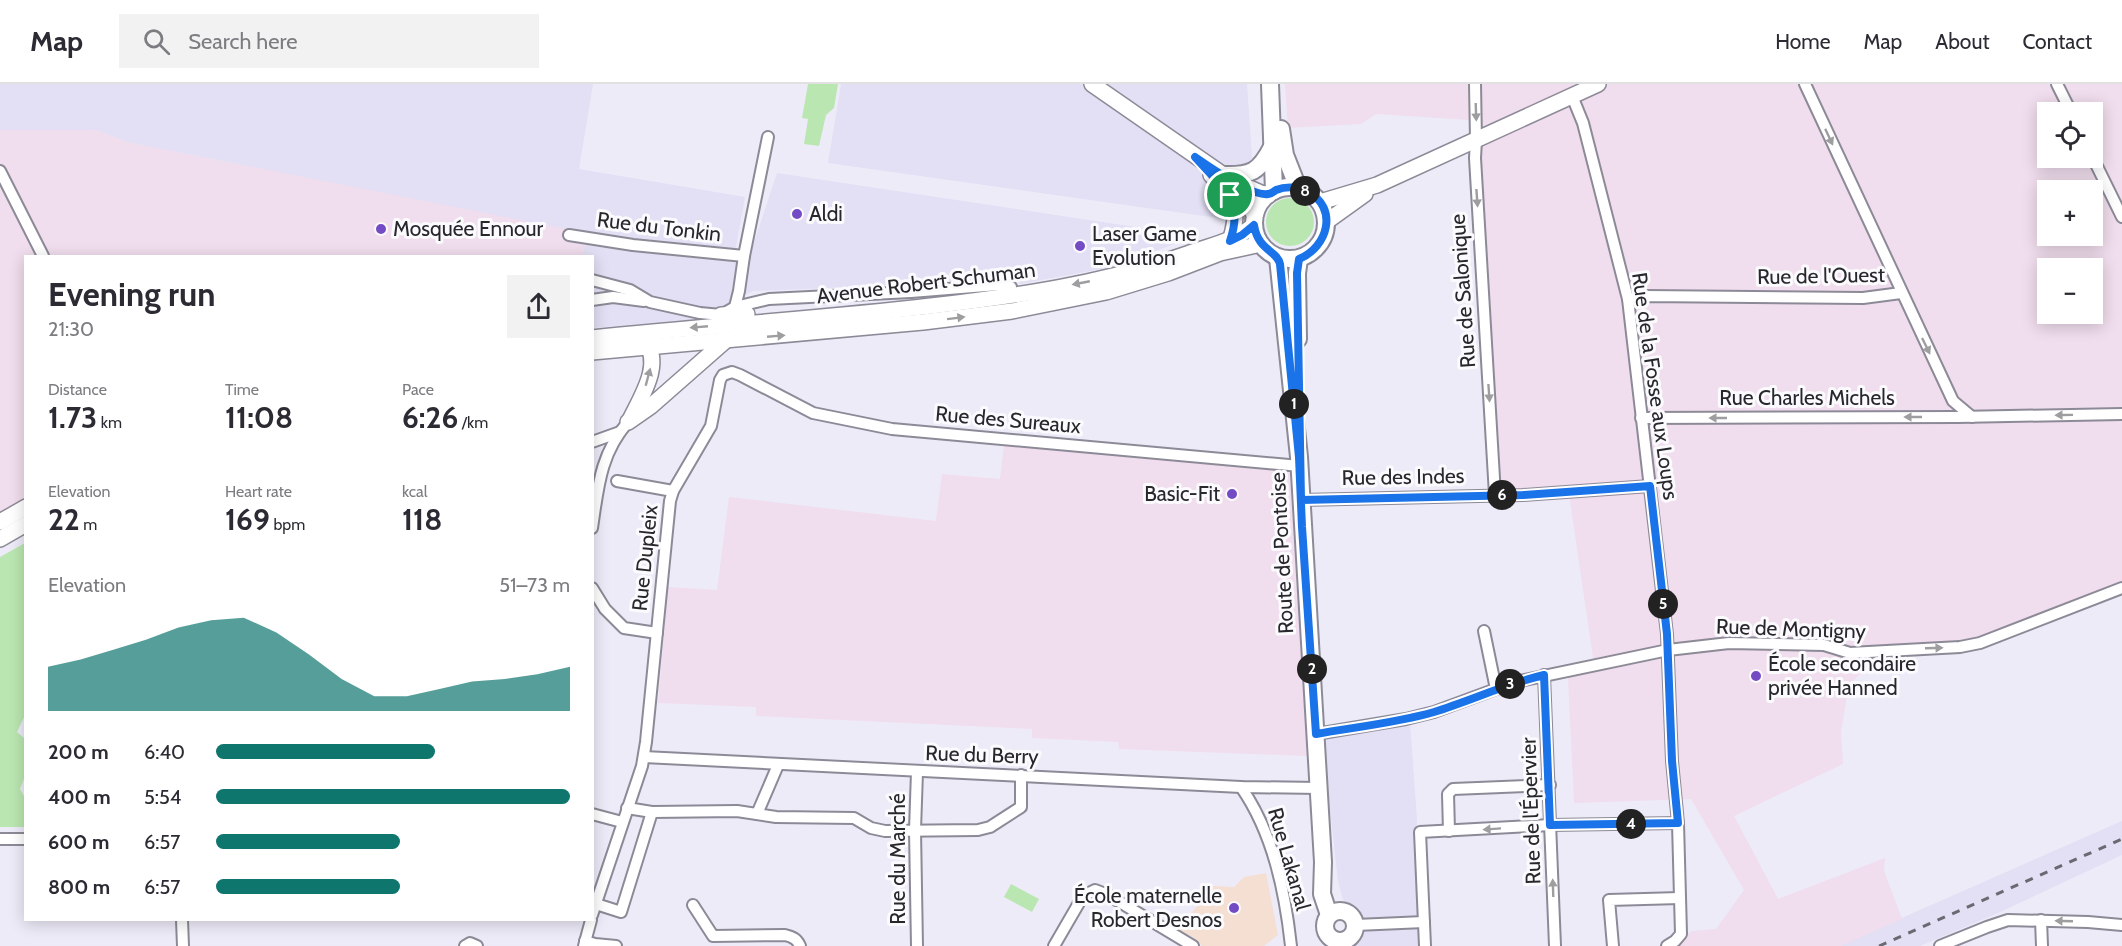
<!DOCTYPE html>
<html lang="en">
<head>
<meta charset="utf-8">
<style>
  :root { --surface:#fff; --page:#f2f2f3; --text:#2b2b33; --muted:#7c7c81; --line:#e1e1e2; --accent:#0f766e }
  body { margin:0; font-family:Cabin,sans-serif; background:var(--page); color:var(--text); height:100vh; display:flex; flex-direction:column; font-size:22px; white-space:nowrap }
  * { box-sizing:border-box; margin:0 }
  p { font-size:20px; color:var(--muted) }
  .icon { flex:none; width:33px; height:33px; fill:none; stroke:currentColor; stroke-width:2; stroke-linecap:round; stroke-linejoin:round }
  .map { position:relative; flex:1; overflow:hidden }
  .drawer { position:absolute; left:24px; top:171px; width:570px; height:666px; display:flex; flex-direction:column; background:var(--surface); border-radius:0px; box-shadow:0 3px 15px #0003 }
  .drawer>* { flex:none }
  .buttons { position:absolute; left:2037px; top:18px; display:grid; gap:12px }
  .buttons a { display:grid; place-items:center; width:66px; height:66px; border-radius:0px; background:var(--surface); box-shadow:0 3px 15px #0003; font-size:30px }
  .pin { position:absolute; display:grid; place-items:center; width:51px; height:51px; color:#fff; margin:-26px; border:3px solid #fff; border-radius:50%; box-shadow:0 2px 6px #0007 }
  .km { position:absolute; width:30px; height:30px; margin:-15px; border-radius:50%; background:#222; color:#fff; font-size:16px; line-height:30px; text-align:center }
  .round { display:grid; place-items:center; flex:none; width:63px; height:63px; border-radius:0px; background:var(--page) }
  .headline { display:flex; align-items:center; justify-content:space-between; height:102px; padding:0 24px }
  h1 { font-size:33px; font-weight:800; line-height:45px }
  .figures { display:grid; grid-template-columns:repeat(3,1fr); gap:9px; height:102px; padding:6px 24px }
  .figures div { display:grid; align-content:center }
  .figures b { font-size:30px; font-weight:800 }
  .figures small { font-size:16px; font-weight:400 }
  .figures p { font-size:16px }
  .chart { height:168px; padding:12px 24px }
  .chart p { display:flex; justify-content:space-between }
  .chart svg { width:100%; height:108px; margin-top:6px; fill:var(--accent); opacity:.7 }
  ul { padding:0 24px; list-style:none; font-size:20px }
  li { display:grid; grid-template-columns:96px 72px 1fr; align-items:center; height:45px }
  li i { height:15px; border-radius:8px; background:var(--accent) }
  header { display:flex; align-items:center; gap:36px; box-sizing:border-box; height:84px; padding:0 30px; background:var(--surface); border-bottom:2px solid var(--line) }
  header strong { font-size:28px }
  nav { display:flex; gap:33px; margin-inline-start:auto; font-size:21px }
  .search { width:420px; height:54px; background:var(--page); display:flex; align-items:center; gap:15px; box-sizing:border-box; padding:0 21px; border-radius:0px; color:var(--muted); font-size:22px }
  .map>svg:first-child { display:block }
  .built { fill:#e3dff4 }
  .industrial { fill:#f0dded; fill-rule:evenodd }
  .education { fill:#f5ded2 }
  .green { fill:#bae7b1 }
  .lines { fill:none; stroke-linecap:round; stroke-linejoin:round }
  .street-casing { stroke:#8d8a97; stroke-width:14 }
  .secondary-casing { stroke:#8d8a97; stroke-width:18 }
  .primary-casing { stroke:#8d8a97; stroke-width:20 }
  .street { stroke:#fff; stroke-width:10 }
  .secondary { stroke:#fff; stroke-width:15 }
  .primary { stroke:#fff; stroke-width:16 }
  .rail { stroke:#6a6870; stroke-width:3; stroke-dasharray:8 8; stroke-linecap:butt }
  .oneway { fill:#9e9ea0 }
  .route-casing { stroke:#fff; stroke-width:12 }
  .route { stroke:#1a73e8; stroke-width:8 }
  .poi-dot { fill:#734bc4; stroke:#fbfafd; stroke-width:2 }
  .labels { text-anchor:middle; stroke-width:6; stroke-linejoin:round; paint-order:stroke }
  .poi-label { font-size:21px; fill:#28272c; stroke:#fbfafd; text-anchor:start }
  .street-label { font-size:21px; fill:#28272c; stroke:#fbfafd }
</style>
</head>
<body>
<header>
<strong>Map</strong>
<div class="search"><svg class="icon" aria-label="search" viewBox="0 0 24 24"><circle cx="10" cy="10" r="6"/><path d="M15 15l6 6"/></svg>Search here</div>
<nav><a>Home</a><a>Map</a><a>About</a><a>Contact</a></nav>
</header>
<div class="map">
<svg width="2122" height="862" viewBox="0 0 2122 862">
  <rect width="100%" height="100%" fill="#eeebf9"/>
  <g class="built">
    <path d="M0 0H593L579 85 745 113 735 168 604 153 131 59 95 46H0Z"/>
    <path d="M841 0H1247L1252 74 1239 137 828 79Z"/>
    <path d="M777 89 1195 152 1117 182 1020 200 1018 187 922 200 753 207 698 235 593 244 592 172H582L586 157 748 177Z"/>
    <path d="M1410 639 1417 735 1416 753 1420 862H1349L1360 852V832L1343 816 1338 797 1322 653Z"/>
    <path d="M2122 737V771L1998 829 1920 862H1838Z"/>
  </g>
  <g class="industrial">
    <path d="M1285 0H2122V509L1976 565 1953 570 1876 574 1849 601 1841 648 1843 680 1734 732 1778 815 1885 774 1884 787 1902 835 1841 862H1671L1692 847 1716 845 1744 806 1691 715 1574 719 1568 594 1595 587 1568 404 1501 408 1481 70 1469 36 1376 30 1361 40 1288 44ZM2048 28H2092V74H2048ZM2048 106H2092V152H2048ZM2048 184H2092V230H2048Z"/>
    <path d="M0 46H95L131 59 587 149 582 172H26L25 418 0 431Z"/>
    <path d="M1004 361 1284 385 1290 390 1307 672 1119 665 1118 658 1032 654V645L756 632V623L658 619 668 503 717 506 729 413 936 437 942 390 1000 395Z"/>
  </g>
  <path class="education" d="M1266 789 1278 851 1264 862H1202L1193 853 1177 846 1214 802 1234 803 1244 793Z"/>
  <g class="green">
    <path d="M808 0H838L834 24 826 31 819 62 804 60 808 35 802 34Z"/>
    <circle cx="1290" cy="138" r="24"/>
    <path d="M25 459 26 629 17 648 25 655V692L20 705 25 714V743H0V473Z"/>
    <path d="M1011 800 1039 815 1032 828 1004 813Z"/>
  </g>
  <g class="lines">
    <g class="street-casing">
      <g id="street">
        <path d="M1475 0 1476 56 1475 74 1495 411"/>
        <path d="M1805 0 1953 317 1972 333"/>
        <path d="M2057 0 2071 28"/>
        <path d="M1572 12 1583 39 1628 215 1667 550 1672 677 1678 739 1681 850 1675 857 1667 862"/>
        <path d="M2092 72 2122 133"/>
        <path d="M0 87 43 172"/>
        <path d="M569 151 633 161 744 172"/>
        <path d="M592 196 630 206 650 218 700 229 721 231 735 223 769 215 911 208 998 201 1011 203"/>
        <path d="M1628 215 1645 212 1863 214 1901 209"/>
        <path d="M592 216 613 213 644 217"/>
        <path d="M735 223 739 207 744 172 768 53"/>
        <path d="M1641 334 1958 333 2122 330"/>
        <path d="M592 358 620 348"/>
        <path d="M617 397 673 407"/>
        <path d="M1301 416 1523 411 1650 402"/>
        <path d="M592 444C598 404 600 370 628 338"/>
        <path d="M592 504 605 525 624 544 657 549"/>
        <path d="M1484 547 1496 605"/>
        <path d="M1544 591 1555 862"/>
        <path d="M1316 650 1406 635 1434 628 1515 598 1668 566 1729 559 1824 561 1850 569 1960 563 1980 559 2122 504"/>
        <path d="M644 673 1241 703 1319 704"/>
        <path d="M1241 703C1273 749 1285 807 1291 862"/>
        <path d="M627 724 652 728"/>
        <path d="M592 730 622 738"/>
        <path d="M757 730 778 681"/>
        <path d="M1449 747 1448 710 1453 705 1550 701"/>
        <path d="M0 755H26"/>
        <path d="M596 820 621 828 652 728 737 727 776 733 854 734 871 744 885 747 978 746 990 743 1021 723V691"/>
        <path d="M693 821 713 852 785 851C793 853 797 855 800 862"/>
        <path d="M592 831 642 682 646 658 670 417 673 407 711 342 720 296 723 291 732 288 740 291 813 329 892 345 1300 382"/>
        <path d="M182 836 183 862"/>
        <path d="M2041 836 2042 862"/>
        <path d="M1356 841 1424 838"/>
        <path d="M585 857 595 860 616 862"/>
        <path d="M465 862 470 859 477 862"/>
        <path d="M584 862 591 836"/>
        <path d="M917 862 915 746 917 688"/>
        <path d="M1054 862 1083 812 1095 806 1108 811 1193 862"/>
        <path d="M1425 862 1420 748 1550 741 1678 739"/>
        <path d="M1613 862 1609 816 1680 814"/>
        <path d="M1940 862 1987 843 2008 836 2088 838 2122 841"/>
      </g>
    </g>
    <g class="secondary-casing">
      <g id="secondary">
        <path d="M1092 0 1229 95 1261 109 1269 111"/>
        <path d="M1211 91C1234 115 1241 124 1230 157"/>
        <path d="M1231 98 1255 131"/>
        <path d="M1320 118 1377 101 1598 0"/>
        <path d="M1326 138 1365 110"/>
        <path d="M721 231 747 230"/>
        <path d="M592 254C705 242 819 235 931 222 1017 212 1102 200 1184 171 1208 162 1234 158 1254 141"/>
        <path d="M592 268 923 238 1012 227 1106 208 1168 189 1220 169 1261 160"/>
        <path d="M630 336C641 313 664 279 644 256"/>
        <path d="M628 338 651 322 725 257"/>
        <path d="M0 438 26 423"/>
        <path d="M0 455 26 440"/>
      </g>
    </g>
    <g class="primary-casing">
      <g id="primary">
        <path d="M1270 0 1274 107"/>
        <path d="M1281 45 1285 71 1298 104"/>
        <path d="M1223 91C1251 92 1259 88 1272 63"/>
        <circle cx="1290" cy="139" r="36"/>
        <path d="M1278 174 1299 373 1323 778 1322 810 1329 831"/>
        <path d="M1298 255 1297 189 1299 175"/>
        <circle cx="1340" cy="842" r="15"/>
      </g>
    </g>
    <use href="#street" class="street"/>
    <use href="#secondary" class="secondary"/>
    <use href="#primary" class="primary"/>
    <path class="rail" d="M1879 862 2122 755"/>
  </g>
  <defs><path id="oneway-solid" d="M-6-.8H1V-3.2L6.5 0L1 3.2V.8H-6Z" transform="scale(1.5)"/></defs>
  <g class="oneway">
    <use href="#oneway-solid" transform="translate(1476 28) rotate(88)"/>
    <use href="#oneway-solid" transform="translate(1829 53) rotate(65)"/>
    <use href="#oneway-solid" transform="translate(1477 114) rotate(86)"/>
    <use href="#oneway-solid" transform="translate(1081 199) rotate(169)"/>
    <use href="#oneway-solid" transform="translate(956 234) rotate(-7)"/>
    <use href="#oneway-solid" transform="translate(699 243) rotate(175)"/>
    <use href="#oneway-solid" transform="translate(776 252) rotate(-5)"/>
    <use href="#oneway-solid" transform="translate(1926 262) rotate(64)"/>
    <use href="#oneway-solid" transform="translate(648 293) rotate(-75)"/>
    <use href="#oneway-solid" transform="translate(1489 309) rotate(86)"/>
    <use href="#oneway-solid" transform="translate(2064 331) rotate(179)"/>
    <use href="#oneway-solid" transform="translate(1913 333) rotate(180)"/>
    <use href="#oneway-solid" transform="translate(1718 334) rotate(180)"/>
    <use href="#oneway-solid" transform="translate(1934 564) rotate(-2)"/>
    <use href="#oneway-solid" transform="translate(1492 745) rotate(176)"/>
    <use href="#oneway-solid" transform="translate(1553 804) rotate(-92)"/>
    <use href="#oneway-solid" transform="translate(2064 837) rotate(-178)"/>
  </g>
  <g class="lines">
    <g class="route-casing">
      <path id="route" d="M1230 111C1236 129 1236 139 1230 157L1242 151 1254 141C1258 167 1277 166 1280 180L1299 373 1302 443 1316 650C1355 643 1396 639 1434 628 1472 616 1506 600 1544 591L1550 741 1678 739 1672 677 1667 550 1650 402 1523 411 1301 416 1297 189 1299 175C1328 163 1339 124 1307 107 1298 103 1286 102 1276 106 1273 108 1271 110 1268 110 1252 113 1208 82 1195 73L1230 111"/>
    </g>
    <use href="#route" class="route"/>
  </g>
  <g class="poi-dot">
    <circle cx="797" cy="130" r="6"/>
    <circle cx="381" cy="145" r="6"/>
    <circle cx="1080" cy="162" r="6"/>
    <circle cx="1232" cy="410" r="6"/>
    <circle cx="1756" cy="592" r="6"/>
    <circle cx="1234" cy="824" r="6"/>
  </g>
  <g class="labels">
    <g class="poi-label">
      <text x="809" y="137">Aldi</text>
      <text x="393" y="152">Mosquée Ennour</text>
      <text x="1092" y="157">Laser Game<tspan x="1092" dy="24">Evolution</tspan></text>
      <text x="1220" y="417" text-anchor="end">Basic-Fit</text>
      <text x="1768" y="587">École secondaire<tspan x="1768" dy="24">privée Hanned</tspan></text>
      <text x="1222" y="819" text-anchor="end">École maternelle<tspan x="1222" dy="24">Robert Desnos</tspan></text>
    </g>
    <g class="street-label">
      <text transform="translate(659 143) rotate(7)" y="7">Rue du Tonkin</text>
      <text transform="translate(1821 192) rotate(-1)" y="7">Rue de l'Ouest</text>
      <text transform="translate(926 199) rotate(-7)" y="7">Avenue Robert Schuman</text>
      <text transform="translate(1463 207) rotate(-94)" y="7">Rue de Salonique</text>
      <text transform="translate(1655 302) rotate(82)" y="7">Rue de la Fosse aux Loups</text>
      <text x="1807" y="321">Rue Charles Michels</text>
      <text transform="translate(1008 336) rotate(5)" y="7">Rue des Sureaux</text>
      <text transform="translate(1403 393) rotate(-1)" y="7">Rue des Indes</text>
      <text transform="translate(1282 469) rotate(-93)" y="7">Route de Pontoise</text>
      <text transform="translate(645 474) rotate(-84)" y="7">Rue Dupleix</text>
      <text transform="translate(1791 545) rotate(2)" y="7">Rue de Montigny</text>
      <text transform="translate(982 671) rotate(2)" y="7">Rue du Berry</text>
      <text transform="translate(1531 727) rotate(-92)" y="7">Rue de l'Épervier</text>
      <text transform="translate(898 775) rotate(-90)" y="7">Rue du Marché</text>
      <text transform="translate(1289 775) rotate(74)" y="7">Rue Lakanal</text>
    </g>
  </g>
</svg>
<div class="buttons">
<a><svg class="icon" aria-label="locate" viewBox="0 0 24 24"><circle cx="12" cy="12" r="6"/><path d="M12 2v4M12 18v4M2 12h4M18 12h4"/></svg></a>
<a>+</a>
<a>−</a>
</div>
<div class="pin" style="left:1230px;top:111px;background:#1e9e55"><svg class="icon" aria-label="arrive" viewBox="0 0 24 24"><path d="M6 21V4h12l-3 4 3 4H6"/></svg></div>
<b class="km" style="left:1294px;top:320px">1</b>
<b class="km" style="left:1312px;top:585px">2</b>
<b class="km" style="left:1510px;top:600px">3</b>
<b class="km" style="left:1631px;top:740px">4</b>
<b class="km" style="left:1663px;top:520px">5</b>
<b class="km" style="left:1502px;top:411px">6</b>
<b class="km" style="left:1305px;top:107px">8</b>
<section class="drawer">
<div class="headline"><div><h1>Evening run</h1><p>21:30</p></div><a class="round"><svg class="icon" aria-label="share" viewBox="0 0 24 24"><path d="M12 15V3M7 8l5-5 5 5M5 13v7h14v-7"/></svg></a></div>
<div class="figures">
<div><p>Distance</p><b>1.73<small> km</small></b></div>
<div><p>Time</p><b>11:08</b></div>
<div><p>Pace</p><b>6:26<small> /km</small></b></div>
</div>
<div class="figures">
<div><p>Elevation</p><b>22<small> m</small></b></div>
<div><p>Heart rate</p><b>169<small> bpm</small></b></div>
<div><p>kcal</p><b>118</b></div>
</div>
<div class="chart"><p><span>Elevation</span>51–73 m</p>
<svg viewBox="0 0 160 44" preserveAspectRatio="none"><path d="M0 44V26L10 23L20 19L30 15L40 10L50 7L60 6L70 12L80 21L90 31L100 38L110 38L120 35L130 32L140 31L150 29L160 26V44z"/></svg>
</div>
<ul>
<li><b>200 m</b>6:40<i style="width:62%"></i></li>
<li><b>400 m</b>5:54<i style="width:100%"></i></li>
<li><b>600 m</b>6:57<i style="width:52%"></i></li>
<li><b>800 m</b>6:57<i style="width:52%"></i></li>
</ul>
</section>
</div>
</body>
</html>
